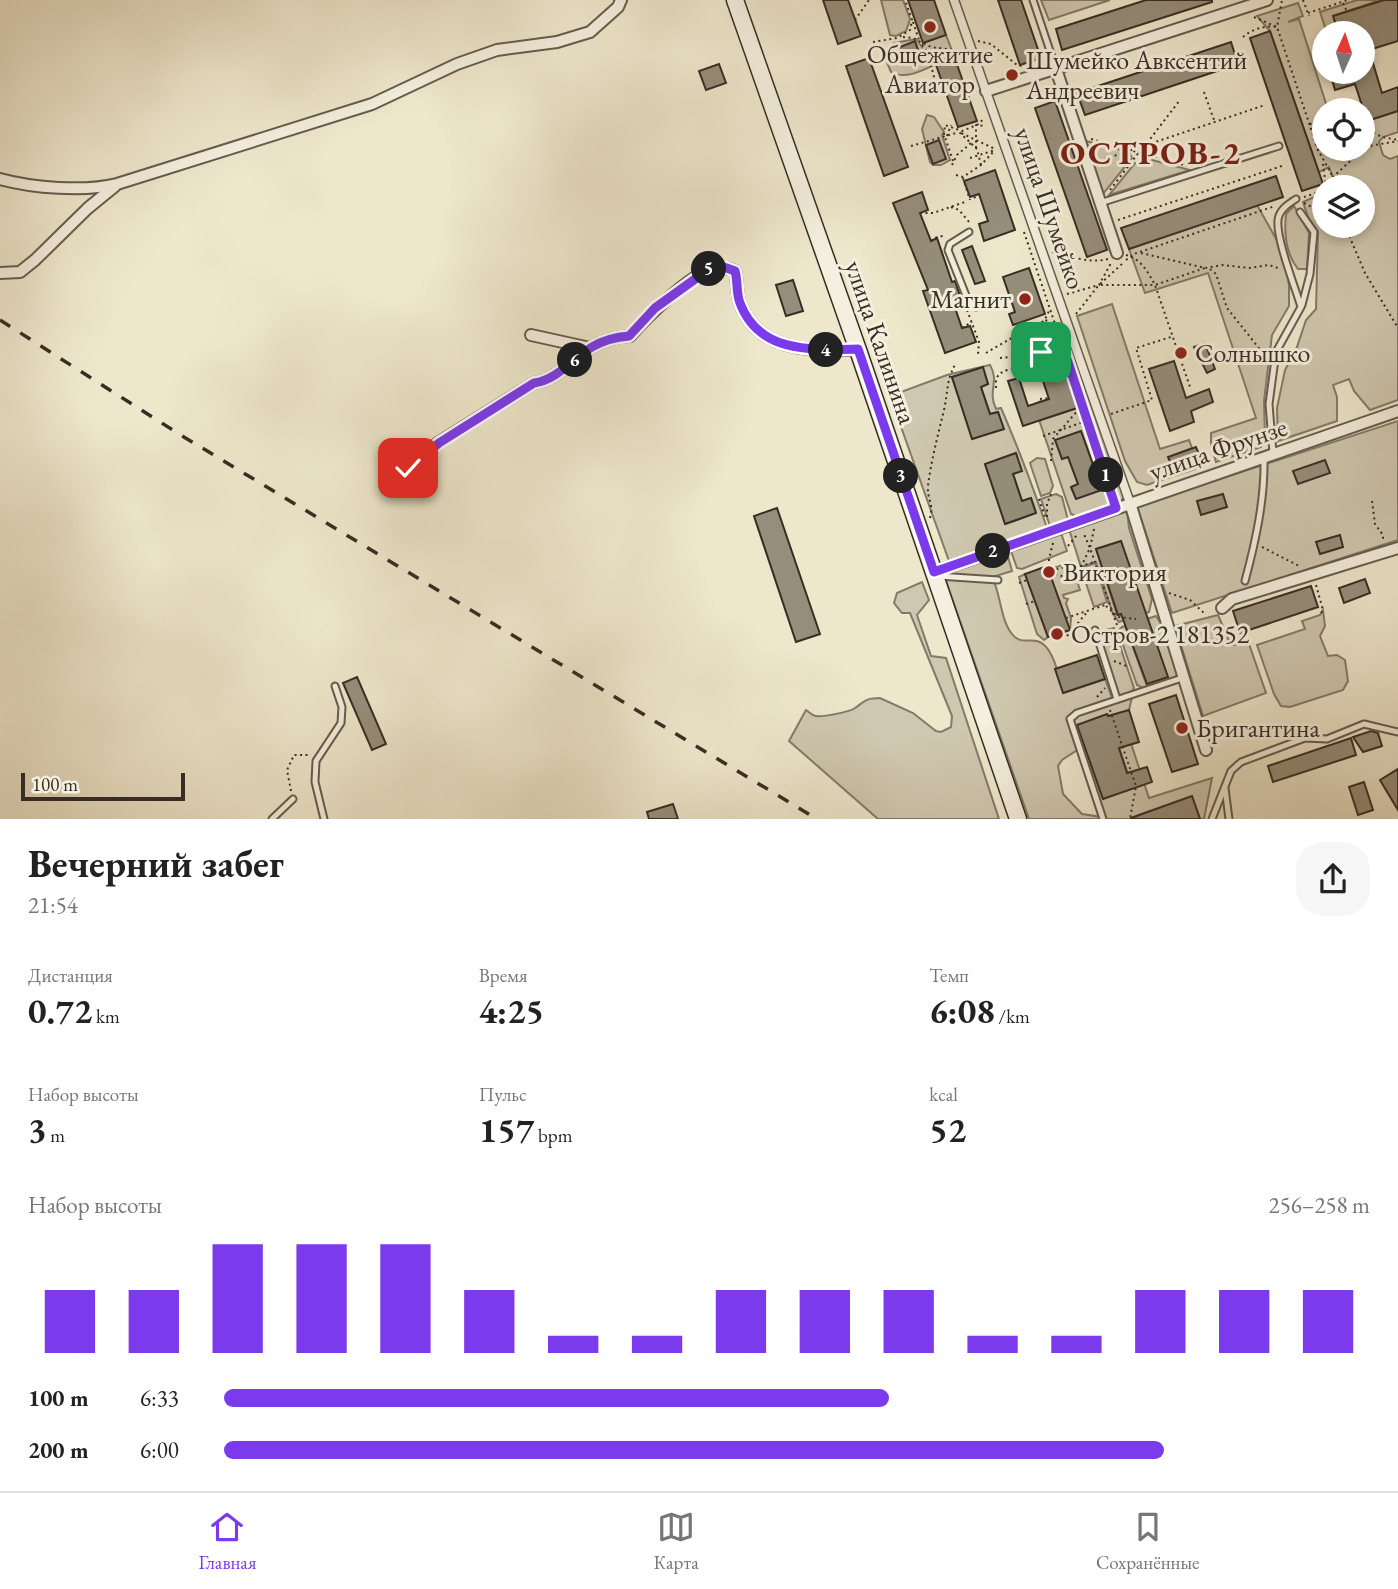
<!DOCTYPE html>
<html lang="ru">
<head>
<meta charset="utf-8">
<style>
  :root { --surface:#fff; --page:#f6f6f6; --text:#222; --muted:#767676; --line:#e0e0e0; --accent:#7c3aed }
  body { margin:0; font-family:"EB Garamond",serif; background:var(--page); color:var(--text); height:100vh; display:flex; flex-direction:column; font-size:26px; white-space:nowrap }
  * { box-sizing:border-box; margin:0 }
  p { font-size:23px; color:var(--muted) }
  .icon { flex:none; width:38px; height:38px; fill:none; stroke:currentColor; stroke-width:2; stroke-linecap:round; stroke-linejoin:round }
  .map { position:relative; height:819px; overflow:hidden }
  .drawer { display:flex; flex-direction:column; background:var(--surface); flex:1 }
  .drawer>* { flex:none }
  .needle { width:46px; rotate:3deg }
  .buttons { position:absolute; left:1312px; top:21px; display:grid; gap:14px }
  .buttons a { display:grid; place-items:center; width:63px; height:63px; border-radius:50%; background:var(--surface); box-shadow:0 4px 10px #0003; font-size:35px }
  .scale { position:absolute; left:21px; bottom:18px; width:164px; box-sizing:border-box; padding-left:7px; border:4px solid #372d24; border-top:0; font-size:19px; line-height:24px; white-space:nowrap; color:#372d24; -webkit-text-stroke:5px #f4efde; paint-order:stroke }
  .pin { position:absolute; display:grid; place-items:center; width:60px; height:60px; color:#fff; margin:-30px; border-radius:14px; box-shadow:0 4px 10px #0006 }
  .km { position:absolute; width:35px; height:35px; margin:-18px; border-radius:50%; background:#222; color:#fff; font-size:19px; line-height:35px; text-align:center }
  .round { display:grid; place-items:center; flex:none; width:74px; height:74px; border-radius:28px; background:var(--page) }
  .headline { display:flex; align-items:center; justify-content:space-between; height:119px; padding:0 28px }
  h1 { font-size:38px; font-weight:700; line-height:52px }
  .metrics { display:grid; grid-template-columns:repeat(3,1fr); gap:10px; height:119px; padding:7px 28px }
  .metrics div { display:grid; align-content:center }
  .metrics b { font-size:35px; font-weight:700 }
  .metrics small { font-size:19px; font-weight:400 }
  .metrics p { font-size:19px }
  .chart { height:196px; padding:14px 28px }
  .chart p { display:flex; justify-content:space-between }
  .chart svg { width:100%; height:126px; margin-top:7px; stroke:var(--accent); stroke-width:6 }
  ul { padding:0 28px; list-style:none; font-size:23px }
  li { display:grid; grid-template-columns:112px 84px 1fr; align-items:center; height:52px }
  li i { height:18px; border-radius:9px; background:var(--accent) }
  .menu { display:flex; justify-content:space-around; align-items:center; height:98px; border-top:2px solid var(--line); background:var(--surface); font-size:19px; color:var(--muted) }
  .menu a { display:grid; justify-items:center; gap:4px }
  .menu .on { color:var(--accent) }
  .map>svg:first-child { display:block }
  .green { fill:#cfc7af; stroke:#837a6a; stroke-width:2; fill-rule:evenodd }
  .building { fill:#968e7b; stroke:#372d24; stroke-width:2 }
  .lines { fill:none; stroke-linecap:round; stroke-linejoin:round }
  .service-casing { stroke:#655c4e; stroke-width:9 }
  .pedestrian-casing { stroke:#655c4e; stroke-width:11 }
  .minor-casing { stroke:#655c4e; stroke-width:14 }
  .secondary-casing { stroke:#372d24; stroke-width:19 }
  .path { stroke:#372d24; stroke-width:2; stroke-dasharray:2 3.5; stroke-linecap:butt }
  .service { stroke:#f4efde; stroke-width:5 }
  .pedestrian { stroke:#f4efde; stroke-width:8 }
  .minor { stroke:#f4efde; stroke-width:10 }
  .secondary { stroke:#f4efde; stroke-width:16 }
  .rail { stroke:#372d24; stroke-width:3.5; stroke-dasharray:12 12; stroke-linecap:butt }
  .route-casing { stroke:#fff; stroke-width:14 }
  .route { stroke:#7c3aed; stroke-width:9 }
  .poi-dot { fill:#8f2418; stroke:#f4efde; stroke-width:2.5 }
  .labels { text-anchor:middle; stroke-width:6; stroke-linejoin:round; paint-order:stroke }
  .poi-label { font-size:26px; fill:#372d24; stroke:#f4efde; text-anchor:start }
  .street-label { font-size:26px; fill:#372d24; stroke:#f4efde }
  .district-label { font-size:33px; font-weight:bold; letter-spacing:2px; fill:#7a1f14; stroke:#f4efde }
</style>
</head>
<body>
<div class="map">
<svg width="1398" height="819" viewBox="0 0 1398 819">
  <rect width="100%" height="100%" fill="#eee7cc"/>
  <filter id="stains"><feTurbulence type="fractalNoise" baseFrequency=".00286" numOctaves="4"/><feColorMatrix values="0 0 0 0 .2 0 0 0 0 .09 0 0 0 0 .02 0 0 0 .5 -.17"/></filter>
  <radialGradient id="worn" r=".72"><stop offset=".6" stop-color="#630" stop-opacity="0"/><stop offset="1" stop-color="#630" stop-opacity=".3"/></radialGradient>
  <g class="green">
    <path d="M881 0H903L910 19 906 31 896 36 890 35Z"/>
    <path d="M1041 0H1110L1049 20Z"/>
    <path d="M1357 0H1380L1333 16 1338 33H1327L1320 12Z"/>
    <path d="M1298 3 1303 16 1288 22 1299 19 1328 110H1325V149H1363V111L1367 121 1398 111V132L1383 137 1379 142 1383 155 1390 159 1398 156V400L1370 410 1354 391 1349 379 1333 385 1337 397V421L1278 441 1277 408 1285 370 1297 347 1306 320 1316 309 1318 232 1308 217 1303 202 1325 192V226H1363V187H1334L1336 186 1329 167 1319 172 1270 31 1257 16Z"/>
    <path d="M946 35 954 56C936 62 909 83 891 72L883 53 893 46 894 43 916 39 922 47 923 43Z"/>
    <path d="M927 115 934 117 944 132 942 135 950 160 941 165H933L930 162 922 129Z"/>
    <path d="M1086 141 1129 152 1132 158 1103 194Z"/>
    <path d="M1152 160 1190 170 1109 195 1135 163H1147Z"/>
    <path d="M1257 205 1283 251 1289 285V306L1272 335 1264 401 1265 439 1261 447 1216 462 1211 444V433L1256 418 1208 273 1145 293 1129 249Z"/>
    <path d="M1294 206 1309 233 1307 269H1298C1285 253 1284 233 1286 214Z"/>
    <path d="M1112 304 1160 449 1189 440 1192 448 1169 457 1192 459 1195 469 1147 485 1137 482 1125 461 1077 316Z"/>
    <path d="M1065 324 1124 498 1118 504 1078 517 1071 514 1034 405 1041 401 1047 418 1077 408 1056 347 1026 357V354L1055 344 1062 347 1056 327ZM1081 431 1102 490 1078 484 1068 457 1062 459 1056 440Z"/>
    <path d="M990 365C1000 382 987 390 996 409L1001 408C1018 447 1033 487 1047 528L949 561 890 396 947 375ZM982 367 988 384 981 387 990 414 998 412 1003 428 973 439 952 378ZM1015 453 1013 474 1022 501 1031 498 1036 513 1006 524 985 464Z"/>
    <path d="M1398 421V540L1172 613 1137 506Z"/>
    <path d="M1037 458 1045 459 1053 486 1050 493 1041 496 1030 463Z"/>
    <path d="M1056 494 1062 497 1068 520 1050 526 1041 499Z"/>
    <path d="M1127 510 1129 528 1152 599 1149 612 1119 622 1113 614 1096 562 1081 567 1069 529ZM1121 541 1142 607 1117 615 1096 549Z"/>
    <path d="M1061 533 1067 551 1022 569 1017 568 1011 551Z"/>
    <path d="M1007 553 1012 571 992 577C1001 594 1000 619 1012 634 1020 644 1027 639 1037 641 1054 645 1059 679 1064 693L1105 679 1114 703 1132 697 1129 710 1121 713 1149 798 1212 778 1204 819H1200L1192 796 1136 816V819H1029L944 575ZM1107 715 1133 788 1103 799 1077 725ZM1079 749 1102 817 1082 814 1063 794 1058 766 1062 760Z"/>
    <path d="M1071 562 1080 590 1063 595 1064 598 1068 599 1066 603 1071 618 1070 630 1048 570Z"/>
    <path d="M1095 563 1107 602 1094 607 1081 568Z"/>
    <path d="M1025 574 1048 637 1044 640 1037 634 1019 577Z"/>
    <path d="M922 582 929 600 917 615 931 656 946 658 999 819H878L789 741 806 710C809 712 813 716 816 716 823 717 850 712 855 708 865 701 866 698 880 698L913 713 936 731 941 732 951 727 952 716 910 613H902L894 603 897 593Z"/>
    <path d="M1323 610 1325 626 1320 636 1328 656 1337 655 1345 660 1348 681 1343 690 1290 707 1281 706 1274 694 1257 645 1305 629 1302 621 1320 615Z"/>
    <path d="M1218 615 1231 645 1249 644 1266 693 1203 716 1175 626Z"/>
    <path d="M1156 616 1162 625 1178 674 1173 679 1145 689 1137 685 1118 631 1122 627ZM1148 621 1168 678 1147 686 1126 628Z"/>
    <path d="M1114 628 1134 688 1132 692 1119 696 1098 632Z"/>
  </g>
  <g class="building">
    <path d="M823 0H848L861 36 838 44Z"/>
    <path d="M908 0H934L946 35 923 43Z"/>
    <path d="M998 0H1021L1041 58 1020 65Z"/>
    <path d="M1146 0H1212V2L1062 50 1056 29Z"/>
    <path d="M1384 0H1398V41L1369 50 1382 93 1398 87V111L1367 121 1355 84 1335 90 1331 76 1345 72H1363V33H1339L1333 16Z"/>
    <path d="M1270 31 1323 184 1302 191 1250 38Z"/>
    <path d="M915 41 918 50 889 62 885 53Z"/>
    <path d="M1231 42 1238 64 1085 115 1077 93Z"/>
    <path d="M954 56 977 121 958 127 935 62Z"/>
    <path d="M869 58 908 167 884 176 846 66Z"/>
    <path d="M719 64 726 83 706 90 699 71Z"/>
    <path d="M1055 101 1107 250 1087 257 1035 108Z"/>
    <path d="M939 140 946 159 933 164 926 145Z"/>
    <path d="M995 170 1015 230 984 241 979 224 988 221 979 194 970 197 964 181Z"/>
    <path d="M1276 176 1283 197 1129 249 1121 228Z"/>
    <path d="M922 192 928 210 920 213 931 241 937 238 952 282 955 281 960 296 952 299 962 328 970 326 976 342 945 353 923 291 928 290 893 203Z"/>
    <path d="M972 246 985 281 975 284 962 250Z"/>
    <path d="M1029 268 1045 314 1013 325 1009 314 1015 312 1003 277Z"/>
    <path d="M793 280 803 311 786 316 776 285Z"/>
    <path d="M1205 343 1215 369 1207 373 1194 347Z"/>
    <path d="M1056 347 1077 408 1023 426 1008 381 1019 378 1028 406 1049 399 1040 372 1032 374 1026 357Z"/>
    <path d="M1174 361 1186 398 1209 389 1213 402 1191 411 1194 422 1170 431 1149 369Z"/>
    <path d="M983 367 988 384 981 387 990 414 998 412 1004 429 972 439 952 377Z"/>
    <path d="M1081 431 1102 490 1076 499 1071 487 1078 484 1068 457 1062 459 1055 440Z"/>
    <path d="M1196 447 1200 457 1172 466 1168 457Z"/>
    <path d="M1016 453 1022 471 1013 474 1022 501 1031 498 1036 513 1005 524 985 464Z"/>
    <path d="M1325 460 1330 473 1298 484 1293 471Z"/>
    <path d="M1223 494 1227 507 1201 515 1197 501Z"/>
    <path d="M777 508 820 634 796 642 754 516Z"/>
    <path d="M1340 535 1343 547 1320 554 1316 542Z"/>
    <path d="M1121 541 1168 677 1147 684 1121 614 1118 615 1096 549Z"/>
    <path d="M1047 566 1070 630 1048 637 1025 574Z"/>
    <path d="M1365 579 1370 593 1344 603 1339 588Z"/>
    <path d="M1311 586 1318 607 1240 633 1233 611Z"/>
    <path d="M1097 655 1105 679 1063 693 1055 669Z"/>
    <path d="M357 677 386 744 372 750 343 683Z"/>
    <path d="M1176 695 1198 764 1172 772 1149 704Z"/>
    <path d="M1129 710 1139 742 1119 748 1127 773 1147 767 1152 782 1103 799 1077 725 1107 714 1108 716Z"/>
    <path d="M1371 731 1378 733 1382 746 1363 752 1353 737Z"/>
    <path d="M1351 738 1356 755 1273 782 1268 766Z"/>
    <path d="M1398 769V810L1380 780Z"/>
    <path d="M1364 782 1373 810 1358 815 1349 787Z"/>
    <path d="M1192 796 1200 819H1131V818Z"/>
    <path d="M673 804 678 819H649L647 812Z"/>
  </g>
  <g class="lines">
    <g class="service-casing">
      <g id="service">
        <path d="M1033 0 1056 69"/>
        <path d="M1100 203 1279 146"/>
        <path d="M1300 212 1314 232 1310 274 1302 305"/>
        <path d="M969 232 950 244 948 250 967 298 976 307"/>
        <path d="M1273 453 1269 404 1276 352 1301 307C1295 287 1276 239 1278 220 1279 210 1288 204 1296 199"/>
        <path d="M938 576 998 580"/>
        <path d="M1245 581C1256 540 1265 499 1264 456"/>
        <path d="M1095 630 1117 699"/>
        <path d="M1225 788 1229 819"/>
        <path d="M272 819 293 799"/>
        <path d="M324 819 315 782 316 761 341 723 342 707 335 686"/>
        <path d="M1103 819 1070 719 1077 713 1182 678"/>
        <path d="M1212 819 1231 771 1241 762 1305 738 1327 739 1364 724 1398 732"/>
      </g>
    </g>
    <g class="pedestrian-casing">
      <path id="pedestrian" d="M954 0 1130 503"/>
    </g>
    <g class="minor-casing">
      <g id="minor">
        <path d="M1056 69 1117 253"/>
        <path d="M986 91 1267 0"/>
        <path d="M0 179C33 188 84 192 117 184L372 104 457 64 497 50 557 42 590 32 618 7 621 0"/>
        <path d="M0 273 20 272 35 260 88 208 115 186"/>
        <path d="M531 335 590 348"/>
        <path d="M388 479 408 468 438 443 534 383C557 380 572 359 592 347 604 340 615 337 630 336 645 319 696 268 719 267 724 267 730 269 735 271 738 281 736 294 740 303 759 354 813 350 858 350"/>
        <path d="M1130 503 1206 750"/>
        <path d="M934 572 1398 411"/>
        <path d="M1222 608 1232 599 1398 548"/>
      </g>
    </g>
    <g class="secondary-casing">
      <path id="secondary" d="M735 0 858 350 1018 819"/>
    </g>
    <g class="path">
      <path d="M1303 0 1309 16"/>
      <path d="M1343 3 1347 12"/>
      <path d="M1308 13 1348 0"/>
      <path d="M1254 17 1277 27 1282 0"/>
      <path d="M855 20 869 0"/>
      <path d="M913 22 919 40"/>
      <path d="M903 37 913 38 931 47 961 51"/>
      <path d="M1243 37C1252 29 1266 25 1277 27L1318 150 1333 177 1334 187"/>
      <path d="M978 41 991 44 1017 65 1023 66"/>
      <path d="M873 42 897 38 910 30 912 20 905 0"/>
      <path d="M922 45 928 53 935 81"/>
      <path d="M930 57 944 51"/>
      <path d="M1352 76H1353"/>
      <path d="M1332 83 1333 82"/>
      <path d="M1204 92 1214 120"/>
      <path d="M1310 123 1325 142"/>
      <path d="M1363 133 1370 131 1382 137 1398 140"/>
      <path d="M947 136 951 125"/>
      <path d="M1091 139 1187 166"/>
      <path d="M1147 143 1180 100"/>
      <path d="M911 146 956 133"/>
      <path d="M976 148V125L986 126"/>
      <path d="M1361 151 1369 146 1398 141"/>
      <path d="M970 158 995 150"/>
      <path d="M953 161 944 134 945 125 962 131 979 124 984 118"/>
      <path d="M1099 161 1265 105"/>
      <path d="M1323 164 1326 187"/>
      <path d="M952 165 957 155 971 143"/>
      <path d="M981 165 977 149 959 132 995 149"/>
      <path d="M956 175 963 177 981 165 995 150"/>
      <path d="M963 178 970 200"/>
      <path d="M1327 187 1333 177 1360 152V149"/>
      <path d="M1110 190 1143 147"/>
      <path d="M1304 197 1325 190"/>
      <path d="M974 198 979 194"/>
      <path d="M1304 203 1325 214"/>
      <path d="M951 207 959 210 970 223"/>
      <path d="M920 213H933L965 202"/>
      <path d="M1118 220 1285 165"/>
      <path d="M1316 221 1325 192"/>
      <path d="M1345 226 1365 273 1398 328"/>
      <path d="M1024 232 1114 499"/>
      <path d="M931 241 934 238 943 236"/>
      <path d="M1052 252C1070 256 1090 264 1108 259"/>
      <path d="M1141 253 1205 268 1223 265 1249 268 1269 265 1278 268"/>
      <path d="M1126 255C1141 259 1148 272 1155 285L1205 268"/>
      <path d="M1126 260 1134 254 1275 206"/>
      <path d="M1122 264 1099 285H1155L1190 387"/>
      <path d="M1210 269 1216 274 1227 308 1266 357"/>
      <path d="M1067 294 1099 285 1111 263"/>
      <path d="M952 299 960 300"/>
      <path d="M967 310 979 342 978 355"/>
      <path d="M1076 314 1098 286"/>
      <path d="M962 328 972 322"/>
      <circle cx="1037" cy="335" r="4.5"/>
      <path d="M1037 331 1045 323"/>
      <path d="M1043 332 1047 318"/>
      <path d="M1019 337 1022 344 1021 356 1055 342 1062 347"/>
      <path d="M1041 352 1013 331C1028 333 1045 326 1049 310"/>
      <path d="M986 353 1022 332 1035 340 1055 342"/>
      <path d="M1024 353 1035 340 1039 348"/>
      <path d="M1032 377 1040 372"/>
      <path d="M996 388C994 371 1005 371 1019 367L1021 356 1000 358"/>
      <path d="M1040 399 1049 398"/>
      <path d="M1111 414 1152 400 1136 348 1171 337"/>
      <path d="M1043 436 1092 419"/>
      <path d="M1051 461 1053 439 1085 402"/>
      <path d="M1039 499 1046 520"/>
      <path d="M1372 501 1375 524 1383 535V540"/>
      <path d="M1047 517V504L1051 494"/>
      <path d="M930 518C934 504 927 499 928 486 931 461 938 435 944 410 948 392 946 380 956 363"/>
      <path d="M1094 529 1090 548 1117 625"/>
      <path d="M1068 546 1077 535"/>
      <path d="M1262 547 1301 567"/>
      <path d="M1081 567 1090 548 1083 532"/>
      <path d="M1075 568 1094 562"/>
      <path d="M1051 571 1074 564"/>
      <path d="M1049 572V559L1053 543"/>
      <path d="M1050 572 1079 582"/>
      <path d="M1019 583 1027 580"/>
      <path d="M1316 585 1323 610 1320 615"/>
      <path d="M1169 593 1190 600 1204 613"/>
      <path d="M1026 604 1035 601"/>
      <path d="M1106 606 1118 617 1136 619"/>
      <path d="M1066 618 1108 604"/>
      <path d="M1057 634 1058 639"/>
      <path d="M1067 636 1088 611"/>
      <path d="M1114 661 1129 667"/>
      <path d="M1097 697 1105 688"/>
      <path d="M1110 710 1136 786 1130 819"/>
      <path d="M291 791 287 770 294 755H309"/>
    </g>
    <use href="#service" class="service"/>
    <use href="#pedestrian" class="pedestrian"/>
    <use href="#minor" class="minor"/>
    <use href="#secondary" class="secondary"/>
    <path class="rail" d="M0 320 179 434 817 819"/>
  </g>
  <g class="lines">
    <g class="route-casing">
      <path id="route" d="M408 468 439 443 534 383C557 380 572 359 592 347 604 340 615 337 629 336L655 308 709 269 721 266 735 271C738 281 736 294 740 303 759 354 813 350 858 349L934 572 1116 508 1063 347 1055 342 1039 348 1041 352"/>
    </g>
    <use href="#route" class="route"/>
  </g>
  <g class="poi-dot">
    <circle cx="930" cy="27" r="7"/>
    <circle cx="1012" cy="75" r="7"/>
    <circle cx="1025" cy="299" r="7"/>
    <circle cx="1181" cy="353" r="7"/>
    <circle cx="1049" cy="572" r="7"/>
    <circle cx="1057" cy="634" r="7"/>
    <circle cx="1182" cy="728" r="7"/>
  </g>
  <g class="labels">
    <g class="poi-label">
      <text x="930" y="63" text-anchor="middle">Общежитие<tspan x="930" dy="30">Авиатор</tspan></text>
      <text x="1026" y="69">Шумейко Авксентий<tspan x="1026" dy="30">Андреевич</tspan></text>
      <text x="1011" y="308" text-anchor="end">Магнит</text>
      <text x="1195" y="362">Солнышко</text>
      <text x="1063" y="581">Виктория</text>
      <text x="1071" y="643">Остров-2 181352</text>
      <text x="1196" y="737">Бригантина</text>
    </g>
    <g class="street-label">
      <text transform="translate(1050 208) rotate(71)" y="9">улица Шумейко</text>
      <text transform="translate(881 342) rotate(71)" y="9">улица Калинина</text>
      <text transform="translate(1218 449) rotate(-19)" y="9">улица Фрунзе</text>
    </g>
    <g class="district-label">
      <text x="1151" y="164">ОСТРОВ-2</text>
    </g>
  </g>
  <rect width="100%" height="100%" filter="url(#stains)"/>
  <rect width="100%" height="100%" fill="url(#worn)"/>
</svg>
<div class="buttons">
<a><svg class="needle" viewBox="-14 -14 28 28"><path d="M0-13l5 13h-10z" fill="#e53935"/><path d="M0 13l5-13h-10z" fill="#767676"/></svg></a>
<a><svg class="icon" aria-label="locate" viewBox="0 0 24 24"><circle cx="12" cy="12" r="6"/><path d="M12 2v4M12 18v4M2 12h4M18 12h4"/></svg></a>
<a><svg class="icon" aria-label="layers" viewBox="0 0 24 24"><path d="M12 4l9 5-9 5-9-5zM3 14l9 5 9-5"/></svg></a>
</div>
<div class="scale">100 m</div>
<div class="pin" style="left:1041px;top:352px;background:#1e9e55"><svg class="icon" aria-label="arrive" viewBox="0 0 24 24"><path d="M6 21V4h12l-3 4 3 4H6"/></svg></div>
<div class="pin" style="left:408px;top:468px;background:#d93025"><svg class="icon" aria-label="check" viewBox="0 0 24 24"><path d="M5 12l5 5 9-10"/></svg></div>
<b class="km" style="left:1106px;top:475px">1</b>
<b class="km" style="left:993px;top:551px">2</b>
<b class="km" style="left:901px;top:476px">3</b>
<b class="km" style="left:826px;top:350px">4</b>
<b class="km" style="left:709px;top:269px">5</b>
<b class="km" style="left:575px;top:360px">6</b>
</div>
<section class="drawer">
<div class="headline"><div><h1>Вечерний забег</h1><p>21:54</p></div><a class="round"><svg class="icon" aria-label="share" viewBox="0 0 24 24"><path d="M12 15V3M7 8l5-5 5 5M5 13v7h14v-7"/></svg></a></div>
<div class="metrics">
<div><p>Дистанция</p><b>0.72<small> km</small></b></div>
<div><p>Время</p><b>4:25</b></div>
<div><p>Темп</p><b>6:08<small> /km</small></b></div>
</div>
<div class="metrics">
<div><p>Набор высоты</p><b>3<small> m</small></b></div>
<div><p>Пульс</p><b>157<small> bpm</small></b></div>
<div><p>kcal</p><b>52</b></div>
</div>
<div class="chart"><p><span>Набор высоты</span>256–258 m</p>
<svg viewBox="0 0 160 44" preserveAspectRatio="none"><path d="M5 44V22M15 44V22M25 44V6M35 44V6M45 44V6M55 44V22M65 44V38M75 44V38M85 44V22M95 44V22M105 44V22M115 44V38M125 44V38M135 44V22M145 44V22M155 44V22"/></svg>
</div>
<ul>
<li><b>100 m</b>6:33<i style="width:58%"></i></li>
<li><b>200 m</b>6:00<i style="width:82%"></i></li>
</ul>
</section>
<nav class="menu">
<a class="on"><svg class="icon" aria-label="home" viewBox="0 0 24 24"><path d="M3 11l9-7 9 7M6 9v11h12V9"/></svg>Главная</a>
<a><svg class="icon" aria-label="map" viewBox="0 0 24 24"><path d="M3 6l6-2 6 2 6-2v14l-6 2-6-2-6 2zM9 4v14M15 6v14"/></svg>Карта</a>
<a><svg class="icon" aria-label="saved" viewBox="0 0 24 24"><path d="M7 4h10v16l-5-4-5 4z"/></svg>Сохранённые</a>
</nav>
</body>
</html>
